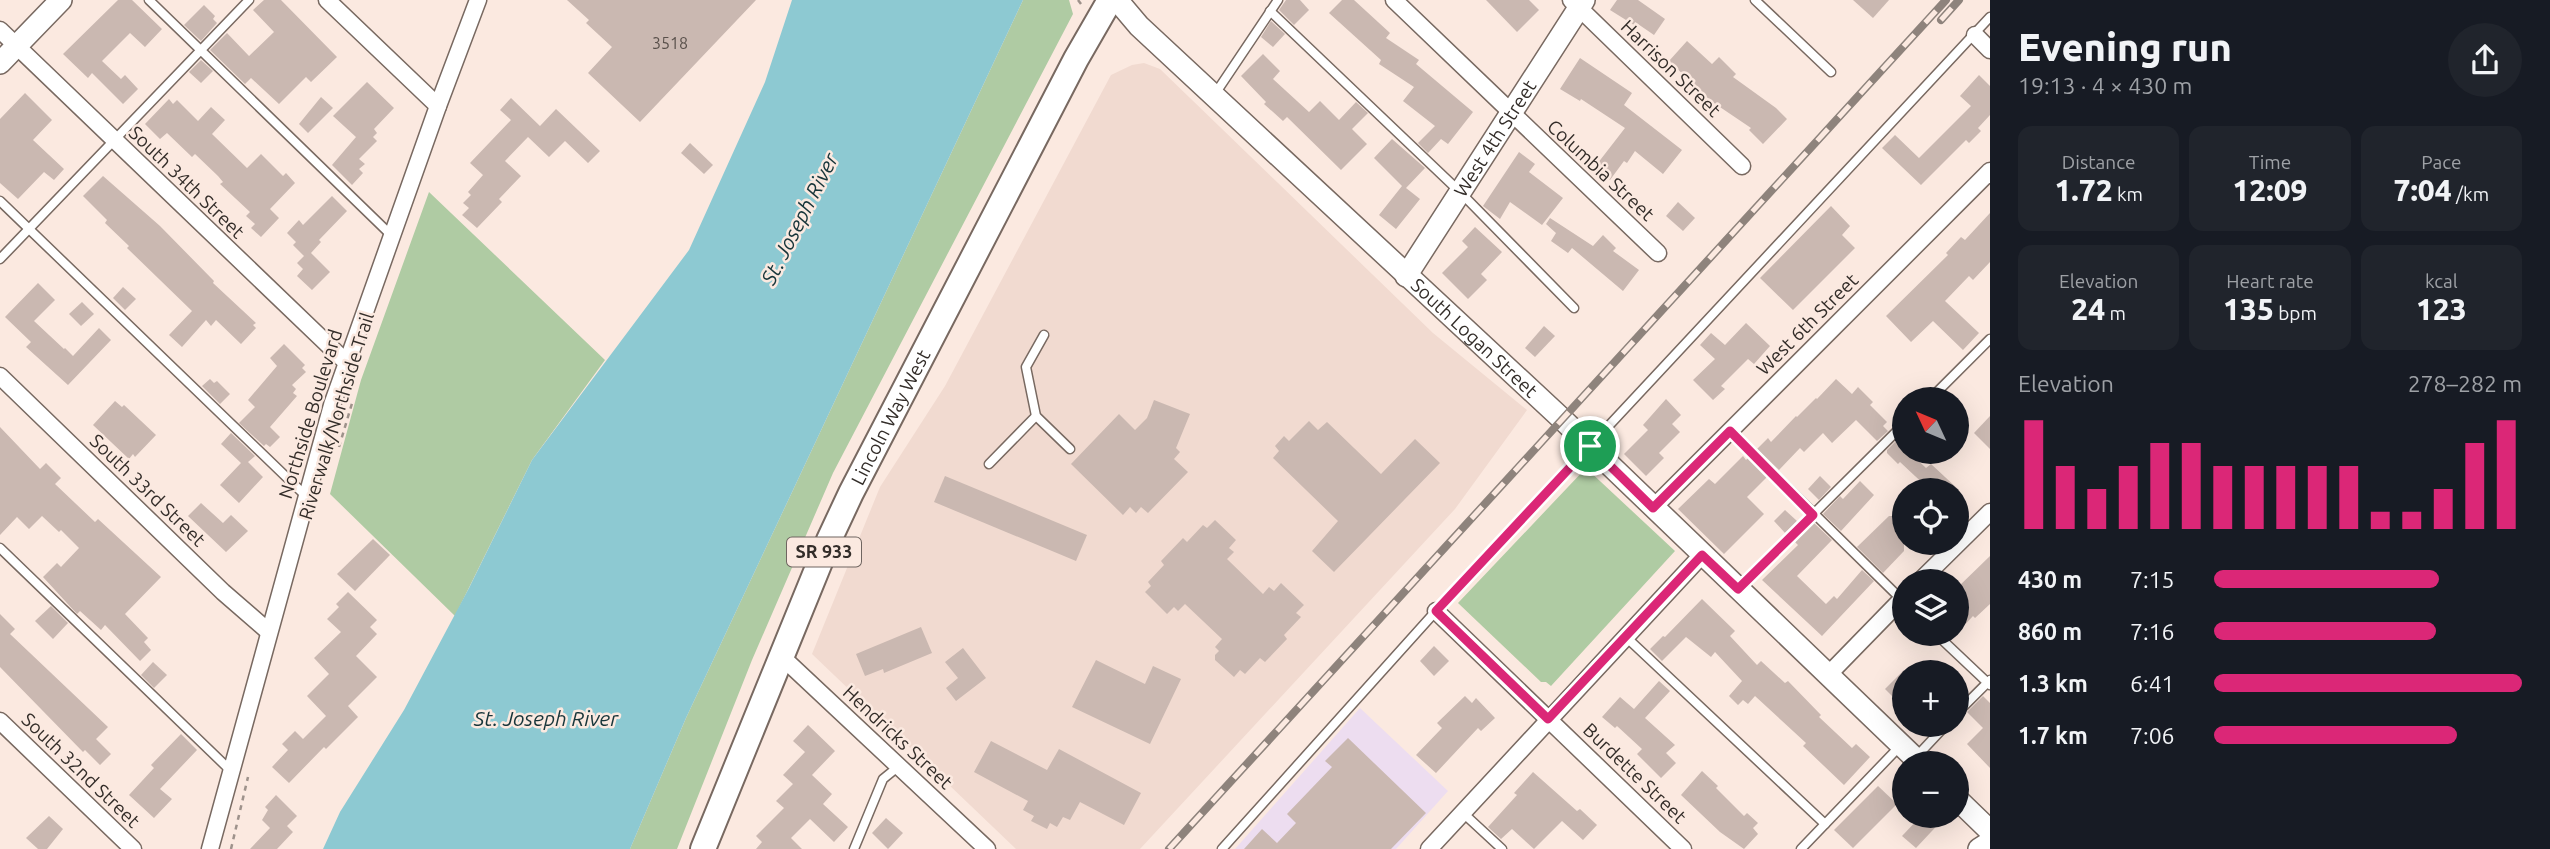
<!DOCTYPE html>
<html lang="en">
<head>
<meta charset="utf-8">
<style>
  :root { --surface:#171b24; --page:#20242c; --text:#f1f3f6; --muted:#9ea1a6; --accent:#db2777 }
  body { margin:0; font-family:Ubuntu,sans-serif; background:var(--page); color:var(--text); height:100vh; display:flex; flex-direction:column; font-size:26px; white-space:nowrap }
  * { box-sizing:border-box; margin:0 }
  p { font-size:23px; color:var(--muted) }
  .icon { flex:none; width:38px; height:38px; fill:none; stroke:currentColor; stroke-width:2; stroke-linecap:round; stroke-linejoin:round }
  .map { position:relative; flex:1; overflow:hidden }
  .panel { display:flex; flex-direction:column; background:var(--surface); width:560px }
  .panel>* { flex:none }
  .needle { width:46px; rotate:314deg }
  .fabs { position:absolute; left:1892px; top:387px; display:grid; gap:14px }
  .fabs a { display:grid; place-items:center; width:77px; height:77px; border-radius:50%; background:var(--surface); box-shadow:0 7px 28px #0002; font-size:35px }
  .pin { position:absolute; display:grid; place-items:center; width:60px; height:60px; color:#fff; margin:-30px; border:4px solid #fff; border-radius:50%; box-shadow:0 2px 7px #0007 }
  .round { display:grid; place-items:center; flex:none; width:74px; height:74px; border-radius:37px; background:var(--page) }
  .summary { display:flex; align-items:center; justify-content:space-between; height:119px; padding:0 28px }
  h1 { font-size:38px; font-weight:800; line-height:52px }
  .stats { display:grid; grid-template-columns:repeat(3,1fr); gap:10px; height:119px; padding:7px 28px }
  .stats div { display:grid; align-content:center; border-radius:14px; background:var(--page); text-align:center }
  .stats b { font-size:30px; font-weight:800 }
  .stats small { font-size:19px; font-weight:400 }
  .stats p { font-size:19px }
  .chart { height:196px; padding:14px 28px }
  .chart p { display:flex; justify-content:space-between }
  .chart svg { width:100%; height:126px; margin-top:7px; stroke:var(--accent); stroke-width:6 }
  ul { padding:0 28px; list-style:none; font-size:23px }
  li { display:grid; grid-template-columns:112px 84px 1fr; align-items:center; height:52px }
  li i { height:18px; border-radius:9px; background:var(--accent) }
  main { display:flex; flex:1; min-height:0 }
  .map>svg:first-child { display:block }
  .industrial { fill:#edddf0 }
  .medical { fill:#f1dad0 }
  .green { fill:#afcba3 }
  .water { fill:#8dc9d2 }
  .building { fill:#cab8b1 }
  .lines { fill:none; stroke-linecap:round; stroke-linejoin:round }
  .lane-casing { stroke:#786961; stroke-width:11 }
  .street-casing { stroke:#786961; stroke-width:19 }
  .secondary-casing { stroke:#786961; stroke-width:24 }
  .primary-casing { stroke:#786961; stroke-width:28 }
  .path { stroke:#9e928b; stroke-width:2.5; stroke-dasharray:5 5; stroke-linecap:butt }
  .lane { stroke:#fff; stroke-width:8 }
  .street { stroke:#fff; stroke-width:16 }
  .secondary { stroke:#fff; stroke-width:21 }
  .primary { stroke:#fff; stroke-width:24 }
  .rail-casing { stroke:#8e837c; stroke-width:8 }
  .rail { stroke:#fbe9e0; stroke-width:5; stroke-dasharray:16; stroke-linecap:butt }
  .route-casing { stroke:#fff; stroke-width:14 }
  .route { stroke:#db2777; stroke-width:9 }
  .labels { text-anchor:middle; stroke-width:5; stroke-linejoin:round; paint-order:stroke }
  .number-label { font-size:16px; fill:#59504b }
  .shield { fill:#fbe9e0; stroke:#6f6560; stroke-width:2 }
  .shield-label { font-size:18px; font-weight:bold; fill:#332d29 }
  .street-label { font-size:19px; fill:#332d29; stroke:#fbe9e0 }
  .water-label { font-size:21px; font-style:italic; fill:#17353a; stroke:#fbe9e0 }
</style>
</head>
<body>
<main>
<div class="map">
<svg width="1990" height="849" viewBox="0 0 1990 849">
  <rect width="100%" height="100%" fill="#fbe9e0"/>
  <path class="industrial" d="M1360 708 1448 791 1396 849H1235Z"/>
  <path class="medical" d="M1144 63 1160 69 1433 333 1527 410 1455 509 1140 849H1016L812 654 880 487 945 386 1111 75 1132 65Z"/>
  <g class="green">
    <path d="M1023 0H1069L1073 14 833 473 752 660 677 849H630L686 718Z"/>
    <path d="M429 192 605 360 532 460 455 616 330 494 361 380Z"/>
    <path d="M1586 468 1675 551 1551 686 1546 682H1541L1458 603Z"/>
  </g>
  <path class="water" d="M792 0H1023L686 718 630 849H323L340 812 404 710 469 588 532 460 689 250 765 82Z"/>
  <g class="building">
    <path d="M118 0H132L162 29 145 47 130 33 102 61 121 79 125 75 138 89 123 104 92 73 88 78 63 54Z"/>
    <path d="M264 0H281L337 57 311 82 306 77 279 104 251 78 245 84 210 50 227 33 249 56 274 32 253 10Z"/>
    <path d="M567 0H756L640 122 588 73 612 47 586 23 589 20Z"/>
    <path d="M1286 0H1300L1309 10 1294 25 1279 10Z"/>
    <path d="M1342 0H1354L1390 33 1386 38 1419 60 1416 64 1473 112 1448 144 1441 139 1428 153 1418 143 1435 126 1403 101 1414 87 1379 64 1381 60 1329 13Z"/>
    <path d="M1486 0H1529L1539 10 1517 32Z"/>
    <path d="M1617 0H1638L1665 19 1654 35 1635 22 1634 25 1610 10Z"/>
    <path d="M1853 0H1889L1873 18Z"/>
    <path d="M204 5 215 16 213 19 217 23 201 41 184 25Z"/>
    <path d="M1271 21 1285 34 1273 47 1261 37Z"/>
    <path d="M1687 41 1712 64 1719 57 1736 74 1733 77 1776 108 1787 119 1763 144 1749 130 1751 128 1711 101 1669 61Z"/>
    <path d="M1263 54 1280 71 1273 79 1309 112 1320 101 1339 120 1356 102 1368 113 1352 129 1367 144 1341 170 1287 117 1283 121 1264 104 1266 102 1241 76Z"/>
    <path d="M1580 58 1632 93 1624 105 1682 150 1663 174 1635 151 1627 163 1624 161 1610 180 1594 168 1625 128 1581 99 1580 101 1560 89Z"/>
    <path d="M201 60 213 71 201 83 189 72Z"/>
    <path d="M1979 75 1990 86V115L1978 128 1981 131 1969 143 1966 140 1921 185 1882 148 1895 135 1919 158 1971 106 1960 96Z"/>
    <path d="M367 82 394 108 374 129 377 133 373 137 377 141 359 159 365 164 359 169 363 173 352 185 332 165 356 137 333 116Z"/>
    <path d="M25 93 52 120 33 140 64 169 54 180 44 172 18 199 0 183V119Z"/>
    <path d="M321 97 333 108 308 133 299 124Z"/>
    <path d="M511 98 540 126 556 109 600 151 588 163 565 141 549 157 528 137 505 161 521 176 499 199 502 202 477 228 462 215 469 208 463 203 471 195 468 192 483 175 470 163 511 120 500 110Z"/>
    <path d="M169 99 173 104 177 100 198 121 211 107 225 120 212 134 247 168 261 154 283 176 286 173 295 183 270 209 279 218 261 237 251 228 255 224 246 216 250 212 220 184 223 182 218 176 195 154 192 157 167 133 160 139 145 124Z"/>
    <path d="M1392 139 1425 168 1406 188 1420 199 1396 229 1379 215 1402 186 1374 158Z"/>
    <path d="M690 143 713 165 704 174 681 153Z"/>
    <path d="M1519 152 1535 164 1529 172 1563 198 1542 225 1510 202 1500 219 1483 206Z"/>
    <path d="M103 176 160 226 214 281 213 283 256 323 253 325 256 328 241 344 216 320 211 326 206 320 182 347 169 335 192 311 127 248 129 246 105 223 107 220 83 196Z"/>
    <path d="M332 196 347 211 319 240 321 242 311 253 330 272 312 290 297 276 303 269 297 263 304 256 293 245 296 242 287 233 299 220 303 225Z"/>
    <path d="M1678 202 1695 218 1683 231 1666 216Z"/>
    <path d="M1831 206 1850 226 1842 235 1855 248 1793 310 1760 278Z"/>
    <path d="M1990 213V262L1973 280 1969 276 1945 301 1979 333 1963 350 1933 321 1911 342 1886 316 1948 255 1946 253 1961 237 1965 240Z"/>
    <path d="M1550 218 1593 246 1603 235 1616 248 1613 251 1639 270 1623 291 1572 248 1568 253 1551 241 1556 233 1546 224Z"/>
    <path d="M1475 227 1502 252 1481 274 1487 280 1468 299 1442 273 1468 247 1462 241Z"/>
    <path d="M38 283 55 300 34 321 64 349 65 348 73 356 99 328 111 340 68 385 26 347 31 342 5 317Z"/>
    <path d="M123 287 136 299 125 310 113 298Z"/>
    <path d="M82 302 94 314 81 326 69 314Z"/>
    <path d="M1746 323 1770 346 1754 364 1748 359 1721 386 1725 389 1713 400 1693 380 1715 359 1700 345 1711 333 1725 345Z"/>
    <path d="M1544 326 1555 336 1535 357 1525 348Z"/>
    <path d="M284 344 305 365 302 368 306 372 292 385 296 389 293 393 297 396 270 427 280 437 270 447 266 444 264 446 239 423 255 407 248 400 277 366 270 358Z"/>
    <path d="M210 379 214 383 217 381 230 394 220 404 202 386Z"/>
    <path d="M1836 379 1852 394 1858 387 1873 402 1870 405 1887 422 1883 426 1888 431 1877 441 1856 420 1832 443 1823 433 1804 452 1800 448 1779 470 1757 449 1768 438 1771 442 1796 416 1797 417 1816 398 1817 399Z"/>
    <path d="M1666 399 1681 415 1672 424 1680 432 1659 453 1664 458 1646 476 1624 454 1648 430 1643 425Z"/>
    <path d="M1154 400 1190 414 1176 448 1180 452 1174 459 1188 472 1148 513 1141 507 1136 513 1130 507 1123 515 1071 464 1119 414 1135 430 1147 418Z"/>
    <path d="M115 401 122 407 124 405 156 435 135 457 133 454 129 459 93 425Z"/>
    <path d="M1990 416V449L1974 433Z"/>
    <path d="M1309 421 1318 430 1327 422 1381 474 1415 439 1440 463 1334 572 1312 551 1338 521 1273 458 1279 451 1275 446 1284 436 1289 441Z"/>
    <path d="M0 427 40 469 46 463 61 478 55 484 95 522 98 519 161 577 125 614 148 638 144 642 151 650 140 661 105 625 101 630 80 611 77 614 43 577 57 563 61 567 79 548 61 530 59 532 42 516 29 529 17 517 0 535Z"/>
    <path d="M231 433 255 456 248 462 263 477 239 503 220 485 241 463 221 444Z"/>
    <path d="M1897 440 1904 446V452H1909L1926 468 1931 464 1959 490H1930L1900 462 1898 464 1887 453V450Z"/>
    <path d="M1743 456 1746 460 1748 458 1767 477 1747 497 1764 514 1724 554 1678 509 1709 479 1715 484Z"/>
    <path d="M945 476 1087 535 1076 561 934 502Z"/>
    <path d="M1820 476 1831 487 1819 500 1808 489Z"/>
    <path d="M1860 481 1874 495 1841 531 1823 514 1840 496 1843 499Z"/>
    <path d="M201 503 223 523 231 515 248 531 226 552 188 516Z"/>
    <path d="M1785 510 1797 521 1785 533 1774 521Z"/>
    <path d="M1889 516H1894L1904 526V551L1883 573 1857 547Z"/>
    <path d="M1215 520 1236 540 1229 548 1234 552 1227 559 1263 594 1269 587 1274 591 1281 583 1304 605 1296 613 1301 617 1284 635 1287 639 1265 662 1260 658 1245 674 1240 670 1234 677 1215 660V655L1219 651 1215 647 1222 639 1185 604 1178 611 1174 607 1167 614 1145 592 1151 586 1148 582 1164 565 1161 561 1183 538 1187 542 1203 525 1207 528Z"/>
    <path d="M1814 523 1832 540 1797 576 1826 604 1834 596 1837 599 1862 570 1874 581 1822 636 1762 580 1798 545 1795 542Z"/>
    <path d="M373 539 390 555 355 591 337 574Z"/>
    <path d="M1990 556V604L1975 618 1973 616 1956 634V589Z"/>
    <path d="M348 592 377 620 370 627 377 634 356 656 377 677 348 706 358 717 326 749 324 747 289 783 272 767 288 750 282 744 295 731 303 739 326 716 307 696 329 674 314 658 341 632 327 619 339 607 336 604Z"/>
    <path d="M1702 599 1735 631 1730 636 1757 665 1761 661 1785 683 1788 681 1821 715 1819 717 1852 748 1856 744 1870 757 1844 785 1803 746 1806 743 1755 696 1748 704 1743 700 1738 705 1729 696 1742 681 1715 652 1711 657 1686 637 1662 661 1650 649 1663 636 1665 637Z"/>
    <path d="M51 606 68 623 53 639 35 621Z"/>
    <path d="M0 614 15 629 10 634 108 727 96 739 111 754 100 765 85 750 83 752 0 667Z"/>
    <path d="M921 627 932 653 884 673 883 669 865 676 856 654Z"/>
    <path d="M1434 646 1449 661 1434 676 1420 661Z"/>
    <path d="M963 648 986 678 956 701 946 688 958 678 945 662Z"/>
    <path d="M1096 660 1145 684 1153 666 1181 679 1150 744 1072 707Z"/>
    <path d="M153 662 167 675 154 688 141 675Z"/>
    <path d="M1904 670V708L1885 689Z"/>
    <path d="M1659 681 1670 691 1645 718 1675 745 1666 753 1676 763 1661 778 1637 754 1642 749 1617 726 1615 728 1602 717 1620 697 1634 709Z"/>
    <path d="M1465 696 1472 703 1476 698 1495 718 1481 731 1478 728 1436 773 1416 755 1442 728 1437 723Z"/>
    <path d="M1983 696 1990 703V768L1967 744 1983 728 1967 712Z"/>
    <path d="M808 725 835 751 812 775 832 794 823 804 848 827 834 842 810 819 791 838 802 849H756L762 842 756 836 784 808 776 801 793 784 783 775 805 752 793 741Z"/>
    <path d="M181 734 197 750 160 789 172 799 154 818 129 795 154 768 151 765Z"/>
    <path d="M1348 738 1426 813 1391 849H1244L1262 829 1277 843 1296 823 1287 814 1332 767 1325 761Z"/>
    <path d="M991 741 1047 770 1059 749 1141 793 1124 825 1080 802 1070 820 1063 817 1057 827 1050 823 1047 829 1031 821 1034 816 1023 810 1028 801 974 772Z"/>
    <path d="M1702 771 1718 786 1716 788 1744 816 1747 813 1758 823 1753 828 1758 834 1744 849 1720 832 1681 795Z"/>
    <path d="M1533 772 1577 811 1580 809 1597 825 1583 840 1562 821 1534 849 1512 829 1501 839 1488 827 1517 795 1514 793Z"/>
    <path d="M1878 786 1897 804 1853 848 1834 830Z"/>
    <path d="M276 795 297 816 287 826 293 832 277 849H250L270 828 262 820 268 810 265 807Z"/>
    <path d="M49 816 63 829 47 849H38L26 838Z"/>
    <path d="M1921 816H1946L1916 848 1902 836Z"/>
    <path d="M886 818 903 833 888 849 872 833Z"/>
  </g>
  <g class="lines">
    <g class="lane-casing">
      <g id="lane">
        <path d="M149 0 391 235"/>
        <path d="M1755 0 1831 72"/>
        <path d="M1270 11 1461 193 1574 308"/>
        <path d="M1215 94 1278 0"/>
        <path d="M0 201 307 497"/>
        <path d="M0 259 249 0"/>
        <path d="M1044 335 1026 367 1036 416 1070 449"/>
        <path d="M1930 399 1990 339"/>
        <path d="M1730 431 1902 600"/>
        <path d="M989 464 1036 416"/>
        <path d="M0 548 230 770"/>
        <path d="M1740 587 1904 424"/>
        <path d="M1936 634 1990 685"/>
        <path d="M1626 637 1825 824"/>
        <path d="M1956 714 1990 680"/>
        <path d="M1917 756 1947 724"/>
        <path d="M1462 812 1502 849"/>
        <path d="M854 849 883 779 899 766"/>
        <path d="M1222 849 1436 611 1990 17"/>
        <path d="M1801 849 1901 745"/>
      </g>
    </g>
    <g class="street-casing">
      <g id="street">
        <path d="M327 0 438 106"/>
        <path d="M1394 0 1658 253"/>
        <path d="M1571 0 1742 166"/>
        <path d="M0 30 346 362"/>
        <path d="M1975 35 1990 50"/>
        <path d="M0 376 223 592 269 632"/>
        <path d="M1653 508 1990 171"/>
        <path d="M1920 581 1990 512"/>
        <path d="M1436 611 1683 849"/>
        <path d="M781 656 987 849"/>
        <path d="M1828 675 1904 597"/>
        <path d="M0 721 133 849"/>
        <path d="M210 849 332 405 438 106 478 0"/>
        <path d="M1429 849 1702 555"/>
      </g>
    </g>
    <g class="secondary-casing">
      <g id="secondary">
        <path id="s1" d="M1117 0 1139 26 1562 419 1920 763"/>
        <path d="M0 63 61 0"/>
        <path id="s2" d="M1406 276 1584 0"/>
        <path d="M1956 798 1990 831"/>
        <path d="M1979 849 1990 842"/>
      </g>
    </g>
    <g class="primary-casing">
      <g id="primary">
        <path id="s3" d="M703 849 829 540 851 493 1076 59 1110 0"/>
      </g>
    </g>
    <g class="path">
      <path d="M1078 0 1081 4"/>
      <path d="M339 447 353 400"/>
      <path d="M231 849 248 777"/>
    </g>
    <use href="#lane" class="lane"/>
    <use href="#street" class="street"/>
    <use href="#secondary" class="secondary"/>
    <use href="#primary" class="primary"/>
    <g class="rail-casing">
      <g id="rail">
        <path d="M1941 20 1959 0"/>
        <path d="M1169 849 1946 0"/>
      </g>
    </g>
    <use href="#rail" class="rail"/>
  </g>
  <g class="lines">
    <g class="route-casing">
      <path id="route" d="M1730 431 1813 515 1738 589 1702 555 1548 719 1436 611 1590 446 1653 508Z"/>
    </g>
    <use href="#route" class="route"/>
  </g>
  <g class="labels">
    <g class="number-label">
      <text x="670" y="49">3518</text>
    </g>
    <rect class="shield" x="787" y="537.5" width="74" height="29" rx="5"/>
    <g class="shield-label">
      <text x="824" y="558">SR 933</text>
    </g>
    <g class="street-label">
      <text transform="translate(1671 68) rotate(44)" y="7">Harrison Street</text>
      <text dy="7" stroke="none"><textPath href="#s2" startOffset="164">West 4th Street</textPath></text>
      <text transform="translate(1601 170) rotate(43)" y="7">Columbia Street</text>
      <text transform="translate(187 182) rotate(44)" y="7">South 34th Street</text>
      <text transform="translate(1807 324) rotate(-45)" y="7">West 6th Street</text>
      <text dy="7" stroke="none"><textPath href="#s1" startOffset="492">South Logan Street</textPath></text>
      <text transform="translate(310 414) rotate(-73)" y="7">Northside Boulevard</text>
      <text transform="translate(336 416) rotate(-73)" y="7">Riverwalk/Northside Trail</text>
      <text dy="7" stroke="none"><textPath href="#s3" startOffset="471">Lincoln Way West</textPath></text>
      <text transform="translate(148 490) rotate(44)" y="7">South 33rd Street</text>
      <text transform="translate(898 737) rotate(43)" y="7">Hendricks Street</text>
      <text transform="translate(81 770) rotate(44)" y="7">South 32nd Street</text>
      <text transform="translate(1635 773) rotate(44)" y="7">Burdette Street</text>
    </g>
    <g class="water-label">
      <text transform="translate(800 219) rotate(-63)" y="7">St. Joseph River</text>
      <text x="546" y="726">St. Joseph River</text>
    </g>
  </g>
</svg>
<div class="fabs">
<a><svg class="needle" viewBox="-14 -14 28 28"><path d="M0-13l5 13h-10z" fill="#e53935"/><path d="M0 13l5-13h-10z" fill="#9ea1a6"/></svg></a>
<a><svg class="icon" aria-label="locate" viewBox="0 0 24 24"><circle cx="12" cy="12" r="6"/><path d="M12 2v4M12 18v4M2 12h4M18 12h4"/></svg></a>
<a><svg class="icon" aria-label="layers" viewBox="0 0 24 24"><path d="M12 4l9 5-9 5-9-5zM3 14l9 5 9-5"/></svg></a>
<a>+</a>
<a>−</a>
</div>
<div class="pin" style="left:1590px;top:446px;background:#1e9e55"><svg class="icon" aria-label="arrive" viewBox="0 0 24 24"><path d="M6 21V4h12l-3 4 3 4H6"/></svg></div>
</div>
<section class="panel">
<div class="summary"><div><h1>Evening run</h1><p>19:13 · 4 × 430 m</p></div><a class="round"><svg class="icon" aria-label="share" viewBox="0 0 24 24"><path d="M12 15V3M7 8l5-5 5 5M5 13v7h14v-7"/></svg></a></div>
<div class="stats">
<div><p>Distance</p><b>1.72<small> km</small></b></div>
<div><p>Time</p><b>12:09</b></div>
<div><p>Pace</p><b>7:04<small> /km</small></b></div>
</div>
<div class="stats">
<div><p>Elevation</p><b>24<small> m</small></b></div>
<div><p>Heart rate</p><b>135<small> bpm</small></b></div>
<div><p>kcal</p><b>123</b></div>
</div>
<div class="chart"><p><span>Elevation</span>278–282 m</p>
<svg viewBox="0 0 160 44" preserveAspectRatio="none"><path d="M5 44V6M15 44V22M25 44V30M35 44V22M45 44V14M55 44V14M65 44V22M75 44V22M85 44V22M95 44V22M105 44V22M115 44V38M125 44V38M135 44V30M145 44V14M155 44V6"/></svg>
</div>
<ul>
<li><b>430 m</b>7:15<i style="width:73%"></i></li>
<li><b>860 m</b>7:16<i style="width:72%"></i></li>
<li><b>1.3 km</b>6:41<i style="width:100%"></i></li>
<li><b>1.7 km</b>7:06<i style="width:79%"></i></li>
</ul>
</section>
</main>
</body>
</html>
